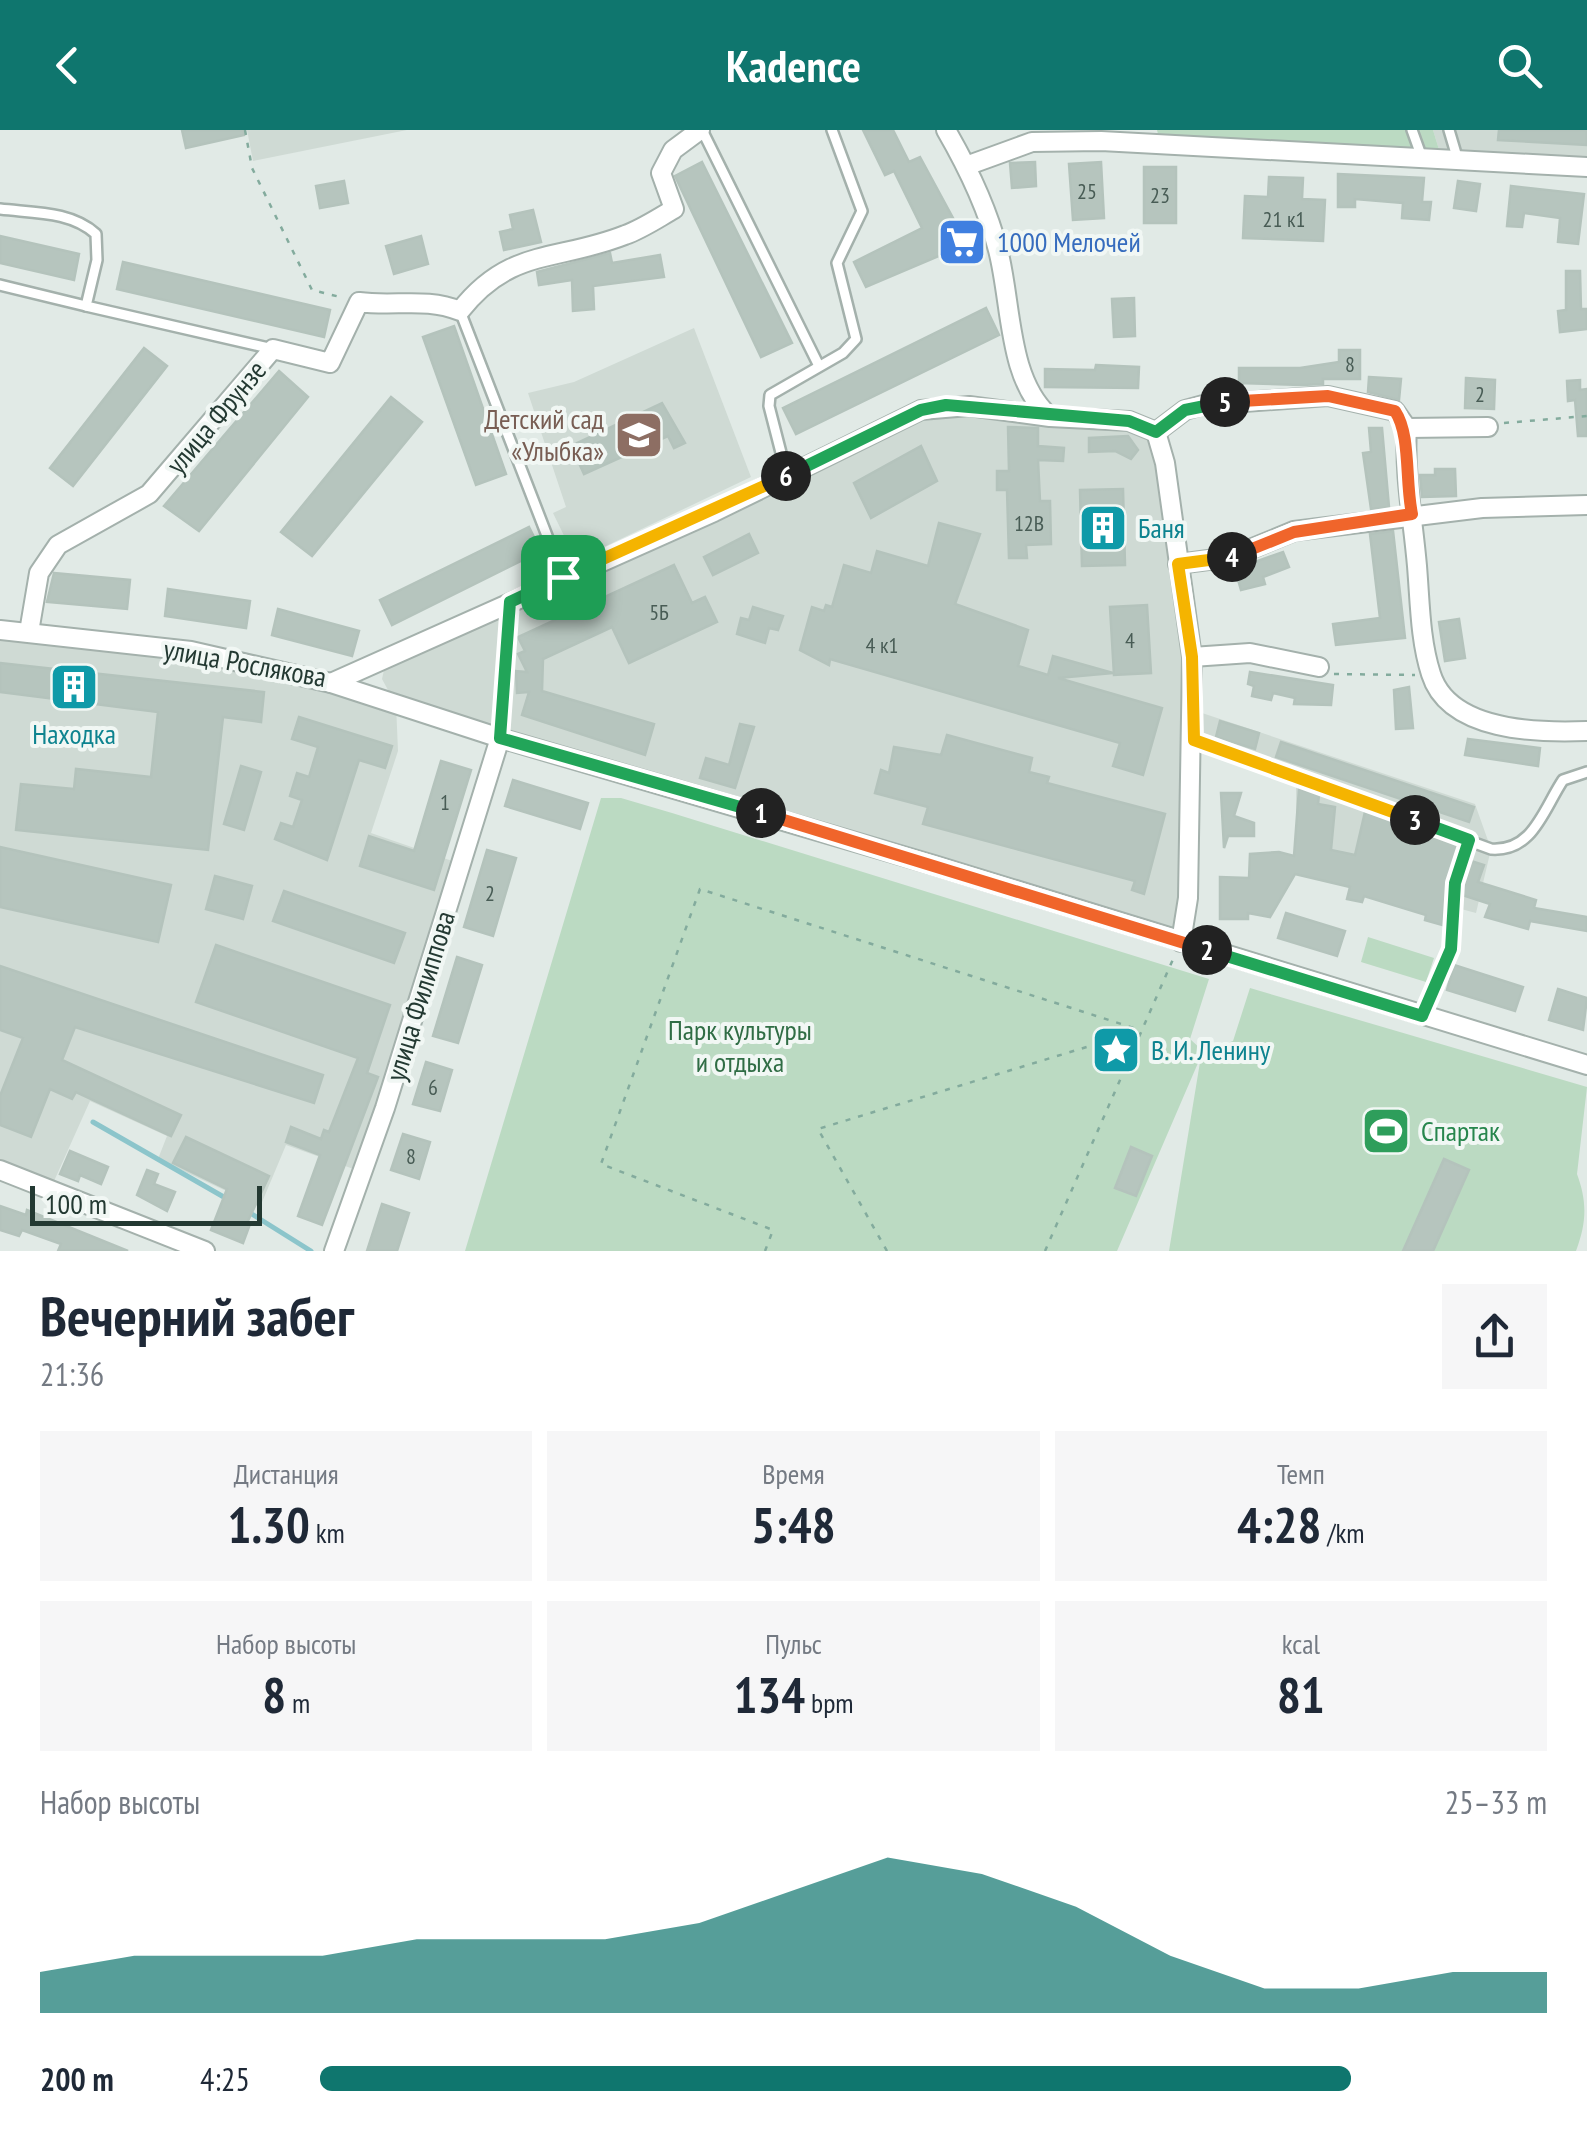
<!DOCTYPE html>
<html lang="ru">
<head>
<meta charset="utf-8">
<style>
  :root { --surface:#fff; --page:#f6f6f7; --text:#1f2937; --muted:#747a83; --accent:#0f766e }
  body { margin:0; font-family:"PT Sans Narrow",sans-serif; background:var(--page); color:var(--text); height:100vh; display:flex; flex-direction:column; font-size:38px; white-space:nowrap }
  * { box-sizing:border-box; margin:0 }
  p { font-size:32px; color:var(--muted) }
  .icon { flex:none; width:55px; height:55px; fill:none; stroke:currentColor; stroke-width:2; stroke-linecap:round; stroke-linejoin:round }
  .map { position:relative; height:1121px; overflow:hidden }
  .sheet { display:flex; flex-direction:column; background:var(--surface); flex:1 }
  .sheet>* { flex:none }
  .scale { position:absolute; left:30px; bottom:25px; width:232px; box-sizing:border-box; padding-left:10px; border:5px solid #233932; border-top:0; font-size:28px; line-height:35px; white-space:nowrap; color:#233932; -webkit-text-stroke:8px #f1f7f4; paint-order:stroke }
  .pin { position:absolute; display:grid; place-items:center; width:85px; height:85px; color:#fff; margin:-42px; border-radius:20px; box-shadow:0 5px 15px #0006 }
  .km { position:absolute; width:50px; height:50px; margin:-25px; border-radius:50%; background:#222; color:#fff; font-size:28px; line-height:50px; text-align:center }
  .round { display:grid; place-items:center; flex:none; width:105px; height:105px; border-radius:0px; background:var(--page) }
  .summary { display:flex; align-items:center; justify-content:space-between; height:170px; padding:0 40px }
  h1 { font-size:55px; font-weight:800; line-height:75px }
  .metrics { display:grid; grid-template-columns:repeat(3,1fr); gap:15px; height:170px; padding:10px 40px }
  .metrics div { display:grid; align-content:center; border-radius:0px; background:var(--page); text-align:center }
  .metrics b { font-size:50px; font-weight:800 }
  .metrics small { font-size:28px; font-weight:400 }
  .metrics p { font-size:28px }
  .chart { height:280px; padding:20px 40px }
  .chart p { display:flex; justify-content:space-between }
  .chart svg { width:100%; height:180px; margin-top:10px; fill:var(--accent); opacity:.7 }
  ul { padding:0 40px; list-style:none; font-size:32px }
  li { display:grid; grid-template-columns:160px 120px 1fr; align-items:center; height:75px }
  li i { height:25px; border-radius:12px; background:var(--accent) }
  header { display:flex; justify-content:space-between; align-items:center; height:130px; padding:0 40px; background:var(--accent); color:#fff; font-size:45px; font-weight:800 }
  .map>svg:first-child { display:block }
  .built { fill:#cfdad4 }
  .green { fill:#bbdac2 }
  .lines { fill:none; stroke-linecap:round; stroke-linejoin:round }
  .stream { stroke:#8cc5cb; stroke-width:5 }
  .building { fill:#b6c5be; stroke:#b4c3bc; stroke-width:2.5 }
  .lane-casing { stroke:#a4b1ac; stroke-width:14 }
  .street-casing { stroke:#a4b1ac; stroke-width:22 }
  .path { stroke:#83ab9d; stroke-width:2.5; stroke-dasharray:5 8; stroke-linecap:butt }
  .lane { stroke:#fff; stroke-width:9 }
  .street { stroke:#fff; stroke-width:18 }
  .split-1-casing { stroke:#fff; stroke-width:20 }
  .split-2-casing { stroke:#fff; stroke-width:20 }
  .split-3-casing { stroke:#fff; stroke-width:20 }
  .split-4-casing { stroke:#fff; stroke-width:20 }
  .split-5-casing { stroke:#fff; stroke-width:20 }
  .split-6-casing { stroke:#fff; stroke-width:20 }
  .split-7-casing { stroke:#fff; stroke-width:20 }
  .split-1 { stroke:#22a559; stroke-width:12 }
  .split-2 { stroke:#f0652b; stroke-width:12 }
  .split-3 { stroke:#22a559; stroke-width:12 }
  .split-4 { stroke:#f5b400; stroke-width:12 }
  .split-5 { stroke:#f0652b; stroke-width:12 }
  .split-6 { stroke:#22a559; stroke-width:12 }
  .split-7 { stroke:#f5b400; stroke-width:12 }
  .labels { text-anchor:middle; stroke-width:8; stroke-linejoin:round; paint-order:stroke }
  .number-label { font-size:22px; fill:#485c55 }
  .shop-label { font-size:28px; fill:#366cbe; stroke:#f1f7f4; text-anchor:start }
  .street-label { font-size:28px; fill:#233932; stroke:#f1f7f4 }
  .education-label { font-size:28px; fill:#785e54; stroke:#f1f7f4; text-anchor:end }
  .culture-label { font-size:28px; fill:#0d838f; stroke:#f1f7f4; text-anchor:start }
  .park-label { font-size:28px; fill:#306d45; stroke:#f1f7f4 }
  .leisure-label { font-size:28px; fill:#27864d; stroke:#f1f7f4; text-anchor:start }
</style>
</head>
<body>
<header><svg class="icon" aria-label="back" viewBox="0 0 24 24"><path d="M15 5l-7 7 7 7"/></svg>Kadence<svg class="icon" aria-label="search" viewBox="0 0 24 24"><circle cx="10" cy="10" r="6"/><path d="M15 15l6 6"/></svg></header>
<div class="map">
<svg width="1587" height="1121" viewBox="0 0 1587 1121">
  <rect width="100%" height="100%" fill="#e1eae6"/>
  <g class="built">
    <path d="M247 0H407L253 31Z"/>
    <path d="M1433 0H1587V37L1441 26Z"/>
    <path d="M694 198 751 347 587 425 582 415 571 420 553 383 566 377 528 263 574 252Z"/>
    <path d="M921 280 1156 302 1193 580 1475 674 1491 719 1476 783 1296 735V647L1194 610 1181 812 396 574 398 621 371 703 461 734 362 1042 286 1015 260 1077 158 1029 167 1006 90 971 50 1060 0 1040V500L191 521 394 571 382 549 386 531Z"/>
  </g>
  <g class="green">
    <path d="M1157 0H1433L1441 26 1159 8Z"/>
    <path d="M601 668H621L672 683 1209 849 1190 909 1203 921 1233 911 1250 858 1587 957 1577 1044C1587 1071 1587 1092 1576 1121H1169L1201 926 1117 1121H465Z"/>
    <path d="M1368 807 1434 828 1426 852 1361 832Z"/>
  </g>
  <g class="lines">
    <g class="stream">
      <path d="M93 992 229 1070"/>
      <path d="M247 1081 311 1121"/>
    </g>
  </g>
  <g class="building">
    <path d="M182 0H244V5L186 18Z"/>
    <path d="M863 0H893L909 32 920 27 967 114 866 157 854 132 922 98 894 41 885 45Z"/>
    <path d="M1499 0H1587V15L1498 10Z"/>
    <path d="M702 32 792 213 761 227 675 46Z"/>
    <path d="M1035 32 1036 56 1012 58 1010 33Z"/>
    <path d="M1101 32 1104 88 1073 90 1069 34Z"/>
    <rect x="1144" y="37" width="32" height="56"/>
    <path d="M1338 44 1424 48 1422 72H1431L1429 90 1402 88 1403 73 1355 69V77H1338Z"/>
    <path d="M1269 47 1303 48 1302 69 1325 70 1323 111 1243 108 1245 66 1268 67Z"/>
    <path d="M344 51 348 73 320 78 316 56Z"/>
    <path d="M1458 51 1480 54 1476 81 1454 78Z"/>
    <path d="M1511 56 1584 64 1578 114 1558 112 1560 88 1524 83 1522 97 1507 96Z"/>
    <path d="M533 80 541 112 504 120 500 102 513 99 510 85Z"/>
    <path d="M0 106 79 124 74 150 0 133Z"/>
    <path d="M421 106 428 134 394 144 386 116Z"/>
    <path d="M610 123 612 133 660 125 664 147 593 156 594 179 573 181 572 150 539 155 537 142Z"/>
    <path d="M123 132 330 180 324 207 117 159Z"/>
    <path d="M1566 141H1580L1581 179H1587V199L1560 202 1558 181 1566 180Z"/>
    <path d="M1134 168 1135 206 1114 207 1112 169Z"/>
    <path d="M986 178 999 205 796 304 783 278Z"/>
    <path d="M454 196 506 344 476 355 423 207Z"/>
    <path d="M144 218 167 236 73 356 50 338Z"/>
    <path d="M1339 220H1360V249H1323V254L1301 255 1239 253V238H1300L1339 232Z"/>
    <path d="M1096 235 1139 237 1138 258 1045 257V239L1095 240Z"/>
    <path d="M279 241 308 267 199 401 164 376Z"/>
    <path d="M1369 247 1401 249 1399 270 1368 262Z"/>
    <path d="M1466 248 1495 250 1494 279 1465 278Z"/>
    <path d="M1580 250V260L1587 259V306H1578L1575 270 1568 271 1567 251Z"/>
    <path d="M391 267 422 292 312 426 281 402Z"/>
    <path d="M662 273 685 313 674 318 668 306 584 344 575 324 581 321 577 313Z"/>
    <path d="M1008 297 1038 298V316L1064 318 1063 331 1038 330 1040 371H1050L1051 414 1026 415 1027 428H1009L1007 360H997V341H1009Z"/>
    <path d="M1369 298H1382L1389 377 1371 379 1363 323 1371 322Z"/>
    <path d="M1128 306 1138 320 1131 329 1115 321 1089 322V308Z"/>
    <path d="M921 316 937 351 871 388 854 353Z"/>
    <path d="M1435 339H1455L1456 366 1422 367 1420 345H1435Z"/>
    <path d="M1123 359 1125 435 1082 436 1080 360Z"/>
    <path d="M939 393 980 404 955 474 1028 500 1018 536 1048 545 1053 526 1113 543 1058 548 1162 578 1143 645 1113 636 1120 613 830 529 829 535 800 520 812 477 824 481 826 475 832 477 844 435 871 443 877 421 928 436Z"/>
    <path d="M529 397 541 421 392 495 380 470Z"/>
    <path d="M1393 401 1405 508 1336 515 1333 494 1380 488 1370 404Z"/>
    <path d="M749 404 758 423 713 445 704 427Z"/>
    <path d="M1283 422 1289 437 1263 447 1265 454 1241 460 1235 439Z"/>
    <path d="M674 435 692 473 705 467 717 492 629 533 612 497 543 529 542 561 654 594 645 625 522 585 529 562 517 563 516 541 527 542 518 524 525 521 518 507Z"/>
    <path d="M54 443 130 450 127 479 47 472Z"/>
    <path d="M168 459 250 471 246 498 165 486Z"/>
    <path d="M1147 475 1151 543 1114 545 1110 477Z"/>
    <path d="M753 477 783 486 778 500 769 498 765 513 737 504 741 488 749 490Z"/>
    <path d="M278 479 359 501 352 526 272 505Z"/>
    <path d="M1459 489 1465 528 1445 531 1439 492Z"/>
    <path d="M0 533 264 562 261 592 223 587 208 720 16 700 21 654 74 659 76 639 151 647 158 582 0 562Z"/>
    <path d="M1250 542 1333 555 1331 575 1294 574 1295 568 1273 563 1271 570 1252 566 1254 556 1248 554Z"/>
    <path d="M1409 557 1413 598 1396 599 1394 560Z"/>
    <path d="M299 587 392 616 385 638 359 630 327 730 275 709 281 693 293 697 302 670 290 666 297 643 309 647 318 617 292 609Z"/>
    <path d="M1220 591 1259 603 1255 619 1216 607Z"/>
    <path d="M740 594 754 597 735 658 700 648 706 628 729 635Z"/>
    <path d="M947 605 1032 628 1029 642 1049 647 1047 653 1165 684 1144 764 1132 760 1135 751 923 694 928 677 875 663 881 640 889 643 894 617 941 625Z"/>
    <path d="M1468 609 1540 618 1538 636 1465 625Z"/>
    <path d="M1281 612 1474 677 1469 692 1276 627Z"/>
    <path d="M441 631 471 640 434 760 360 736 369 706 414 721Z"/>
    <path d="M241 636 261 642 244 700 224 694Z"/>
    <path d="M513 650 588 673 580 699 505 676Z"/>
    <path d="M1299 659 1319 665 1318 674 1335 677 1331 720 1355 725 1365 682 1459 716 1447 751 1442 795 1425 790 1426 785 1364 766 1362 772 1347 769 1350 757 1295 744 1270 787 1248 783V789H1220V747L1249 748 1250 724 1279 722 1294 726Z"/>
    <path d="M1221 663H1241L1234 686 1254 693V706H1228L1224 718Z"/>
    <path d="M0 717 171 755 158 812 0 777Z"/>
    <path d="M487 720 516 728 493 806 464 797Z"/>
    <path d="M1471 731 1484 735 1478 752 1536 770 1534 778 1587 787V801L1530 791 1528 799 1485 787 1490 774 1462 765Z"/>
    <path d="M215 746 252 756 243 789 206 779Z"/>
    <path d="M284 761 405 803 394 833 273 791Z"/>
    <path d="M1286 783 1345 801 1337 826 1278 808Z"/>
    <path d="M216 815 390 875 367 943 378 947 322 1095 298 1086 320 1025 286 1012 291 997 321 1009 324 1000 329 1002 358 928 196 872Z"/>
    <path d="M457 827 482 835 458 913 433 906Z"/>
    <path d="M1454 835 1523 857 1515 881 1447 860Z"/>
    <path d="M0 836 323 945 314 973 75 897 62 930 181 985 171 1006 76 962 72 969 50 959 31 1007 0 995V966L23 908 0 900Z"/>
    <path d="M1558 859 1587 868 1583 900 1549 890Z"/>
    <path d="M426 932 452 940 440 981 413 974Z"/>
    <path d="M403 1004 430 1012 419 1049 391 1040Z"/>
    <path d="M186 1007 269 1046 247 1093 250 1094 243 1113 211 1100 227 1059 173 1033Z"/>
    <path d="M1131 1017 1152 1026 1136 1066 1115 1058Z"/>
    <path d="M70 1021 108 1037 101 1054 80 1045 78 1051 60 1044Z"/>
    <path d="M1444 1029 1469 1040 1433 1121H1403Z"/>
    <path d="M147 1040 158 1044 154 1054 175 1062 167 1081 137 1065Z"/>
    <path d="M382 1074 409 1083 397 1121H367Z"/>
    <path d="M0 1076 26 1085 27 1080 128 1121H58L61 1114 22 1100 19 1106 0 1100Z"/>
  </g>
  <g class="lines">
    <g class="lane-casing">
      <g id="lane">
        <path d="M702 0 819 236"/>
        <path d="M1412 0 1421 25"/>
        <path d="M1449 0 1457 27"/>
        <path d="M0 79C33 83 71 81 96 104L97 130 86 176 273 219"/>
        <path d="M0 155 86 176"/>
        <path d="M460 181 563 447"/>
        <path d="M787 346 769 276 770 265 843 223 856 209 837 133 862 81 832 0"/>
        <path d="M1194 610 1491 719C1533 722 1543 680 1563 650L1587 642"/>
        <path d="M1422 885 1451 819 1455 753 1469 710"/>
      </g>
    </g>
    <g class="street-casing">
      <g id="street">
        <path d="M946 0C968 38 987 77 998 120 1012 173 1007 248 1049 286"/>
        <path d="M966 36 1032 12 1101 11 1587 37"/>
        <path d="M1407 298C1404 345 1413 389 1417 436 1420 472 1420 510 1431 544 1449 602 1538 603 1587 601"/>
        <path d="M1407 298 1488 297"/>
        <path d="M1156 302 1165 333 1192 527 1188 768 1181 812"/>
        <path d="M1156 302 1185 280 1203 275 1328 266 1395 281 1407 298"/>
        <path d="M1178 434 1231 427 1294 401 1482 378 1587 375"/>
        <path d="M0 500 191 521 331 553 500 608 934 735 1587 935"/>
        <path d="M29 502 39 443 58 415 149 364 273 219 330 233 359 172C395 177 425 167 460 181 510 117 557 132 625 105 642 99 658 88 674 79L661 43 673 20 700 0"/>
        <path d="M1192 527 1250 523 1319 537"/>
        <path d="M331 553 714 382 921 280 969 276 1050 287 1129 291 1156 302"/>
        <path d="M0 1040 205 1121"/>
        <path d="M334 1121 385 978 500 608"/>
      </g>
    </g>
    <g class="path">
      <path d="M245 0 252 38 312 160 340 167"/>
      <path d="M1504 293 1587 286"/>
      <path d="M1334 544 1415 545"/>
      <path d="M502 592 508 495"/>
      <path d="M765 1121 773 1100 601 1034 700 759 1140 900"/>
      <path d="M887 1121 818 999 1139 901"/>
      <path d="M1045 1121 1174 827"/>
    </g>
    <use href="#lane" class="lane"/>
    <use href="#street" class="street"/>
  </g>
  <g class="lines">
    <g class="split-1-casing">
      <path id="split-1" d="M563 447 510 472 500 608 761 683"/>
    </g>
    <g class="split-2-casing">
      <path id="split-2" d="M761 683 1207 820"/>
    </g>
    <g class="split-3-casing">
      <path id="split-3" d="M1207 820 1422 886 1451 819 1455 753 1469 710 1415 690"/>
    </g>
    <g class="split-4-casing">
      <path id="split-4" d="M1232 427 1178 434 1192 527 1194 610 1415 690"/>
    </g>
    <g class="split-5-casing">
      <path id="split-5" d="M1225 272 1328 266 1395 281C1411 305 1405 351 1412 384L1294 402 1232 427"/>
    </g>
    <g class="split-6-casing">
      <path id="split-6" d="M786 346 921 280 946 275 1129 291 1156 302 1185 280 1225 272"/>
    </g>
    <g class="split-7-casing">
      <path id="split-7" d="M563 447 786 346"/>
    </g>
    <use href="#split-1" class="split-1"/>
    <use href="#split-2" class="split-2"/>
    <use href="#split-3" class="split-3"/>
    <use href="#split-4" class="split-4"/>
    <use href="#split-5" class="split-5"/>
    <use href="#split-6" class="split-6"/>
    <use href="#split-7" class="split-7"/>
  </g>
  <defs>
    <g id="supermarket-square" transform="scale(2.5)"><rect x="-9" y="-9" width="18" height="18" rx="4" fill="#3f7fe0" stroke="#f1f7f4"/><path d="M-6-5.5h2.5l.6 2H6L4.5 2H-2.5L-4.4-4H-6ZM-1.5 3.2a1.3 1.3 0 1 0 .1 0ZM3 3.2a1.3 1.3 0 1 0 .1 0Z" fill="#fff"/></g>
    <g id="school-square" transform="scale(2.5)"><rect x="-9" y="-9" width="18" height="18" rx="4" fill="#8d6e63" stroke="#f1f7f4"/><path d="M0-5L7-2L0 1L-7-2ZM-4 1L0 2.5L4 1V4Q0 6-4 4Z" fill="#fff"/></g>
    <g id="building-square" transform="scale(2.5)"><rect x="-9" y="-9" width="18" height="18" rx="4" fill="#0f9aa8" stroke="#f1f7f4"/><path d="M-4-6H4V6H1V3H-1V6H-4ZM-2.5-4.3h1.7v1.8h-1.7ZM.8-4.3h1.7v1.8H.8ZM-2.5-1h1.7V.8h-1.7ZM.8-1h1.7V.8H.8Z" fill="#fff"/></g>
    <g id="sight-square" transform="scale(2.5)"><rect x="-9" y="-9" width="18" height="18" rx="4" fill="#0f9aa8" stroke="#f1f7f4"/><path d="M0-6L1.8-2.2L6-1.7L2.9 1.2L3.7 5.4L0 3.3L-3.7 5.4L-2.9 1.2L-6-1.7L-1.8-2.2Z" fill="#fff"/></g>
    <g id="stadium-square" transform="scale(2.5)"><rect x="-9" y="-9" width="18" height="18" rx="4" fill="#2e9e5b" stroke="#f1f7f4"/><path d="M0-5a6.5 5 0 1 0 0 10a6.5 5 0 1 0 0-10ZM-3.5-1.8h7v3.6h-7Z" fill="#fff"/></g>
  </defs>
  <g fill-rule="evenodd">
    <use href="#supermarket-square" x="962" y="112"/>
    <use href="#school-square" x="639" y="305"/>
    <use href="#building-square" x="1103" y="398"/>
    <use href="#building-square" x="74" y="557"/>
    <use href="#sight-square" x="1116" y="920"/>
    <use href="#stadium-square" x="1386" y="1001"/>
  </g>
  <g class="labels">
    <g class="number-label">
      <text x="1087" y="69">25</text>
      <text x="1160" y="73">23</text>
      <text x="1284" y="97">21 к1</text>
      <text x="1350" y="242">8</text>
      <text x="1480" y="272">2</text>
      <text x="1029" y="401">12В</text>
      <text x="659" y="490">5Б</text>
      <text x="1130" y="518">4</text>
      <text x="882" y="523">4 к1</text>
      <text x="445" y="680">1</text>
      <text x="490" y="771">2</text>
      <text x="433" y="965">6</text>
      <text x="411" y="1034">8</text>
    </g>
    <g class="shop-label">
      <text x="997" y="122">1000 Мелочей</text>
    </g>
    <g class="street-label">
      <text transform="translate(216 287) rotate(-50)" y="10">улица Фрунзе</text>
      <text transform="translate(245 533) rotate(10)" y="10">улица Рослякова</text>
      <text transform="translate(420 866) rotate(-73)" y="10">улица Филиппова</text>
    </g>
    <g class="education-label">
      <text x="604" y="299">Детский сад<tspan x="604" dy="32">«Улыбка»</tspan></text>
    </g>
    <g class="culture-label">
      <text x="1138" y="408">Баня</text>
      <text x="74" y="614" text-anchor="middle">Находка</text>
      <text x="1151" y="930">В. И. Ленину</text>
    </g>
    <g class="park-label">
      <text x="740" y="910">Парк культуры<tspan x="740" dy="32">и отдыха</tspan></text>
    </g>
    <g class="leisure-label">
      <text x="1421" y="1011">Спартак</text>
    </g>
  </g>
</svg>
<div class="scale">100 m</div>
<div class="pin" style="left:563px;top:447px;background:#1e9e55"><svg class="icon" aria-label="arrive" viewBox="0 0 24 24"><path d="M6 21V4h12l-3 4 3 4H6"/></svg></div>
<b class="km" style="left:761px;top:683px">1</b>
<b class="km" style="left:1207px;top:820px">2</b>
<b class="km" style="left:1415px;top:690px">3</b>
<b class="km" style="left:1232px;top:427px">4</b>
<b class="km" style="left:1225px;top:272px">5</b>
<b class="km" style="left:786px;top:346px">6</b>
</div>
<section class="sheet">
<div class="summary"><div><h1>Вечерний забег</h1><p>21:36</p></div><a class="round"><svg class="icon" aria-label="share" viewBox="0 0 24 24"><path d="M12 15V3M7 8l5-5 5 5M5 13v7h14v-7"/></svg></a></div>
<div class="metrics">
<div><p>Дистанция</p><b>1.30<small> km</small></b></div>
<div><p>Время</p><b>5:48</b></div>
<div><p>Темп</p><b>4:28<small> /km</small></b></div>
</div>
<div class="metrics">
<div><p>Набор высоты</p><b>8<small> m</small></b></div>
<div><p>Пульс</p><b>134<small> bpm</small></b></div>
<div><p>kcal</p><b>81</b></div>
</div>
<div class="chart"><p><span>Набор высоты</span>25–33 m</p>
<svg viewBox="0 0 160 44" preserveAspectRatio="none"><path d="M0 44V34L10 30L20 30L30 30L40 26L50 26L60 26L70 22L80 14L90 6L100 10L110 18L120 30L130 38L140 38L150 34L160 34V44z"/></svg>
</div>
<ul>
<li><b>200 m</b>4:25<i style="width:84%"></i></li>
</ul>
</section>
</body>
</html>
